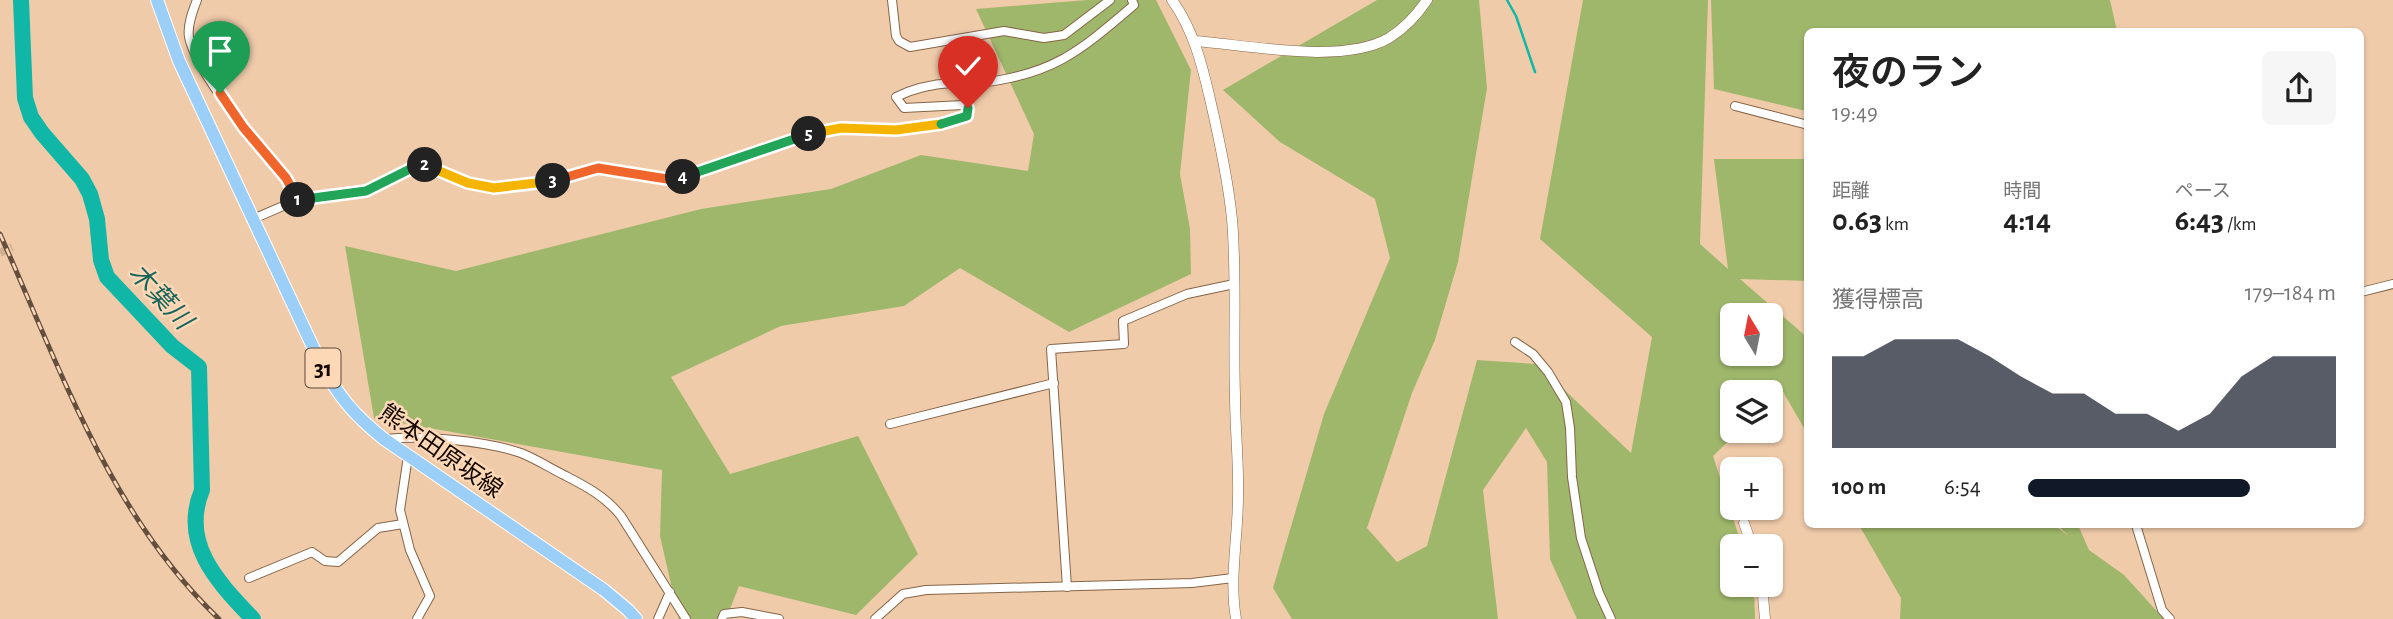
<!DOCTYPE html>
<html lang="ja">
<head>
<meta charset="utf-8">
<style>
  :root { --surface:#fff; --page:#f6f6f6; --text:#222; --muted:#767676; --accent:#111827 }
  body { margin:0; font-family:"Alegreya Sans","Noto Sans JP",sans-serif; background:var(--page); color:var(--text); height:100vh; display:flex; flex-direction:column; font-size:26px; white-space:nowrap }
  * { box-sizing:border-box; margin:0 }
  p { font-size:23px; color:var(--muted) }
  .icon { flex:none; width:38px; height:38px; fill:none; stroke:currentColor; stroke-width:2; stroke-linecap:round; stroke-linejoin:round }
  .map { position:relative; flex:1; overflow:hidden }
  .side { position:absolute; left:1804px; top:28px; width:560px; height:500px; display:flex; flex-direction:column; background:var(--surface); border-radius:10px; box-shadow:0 2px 5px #0004 }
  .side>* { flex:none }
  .needle { width:46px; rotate:350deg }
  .fabs { position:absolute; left:1720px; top:303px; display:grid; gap:14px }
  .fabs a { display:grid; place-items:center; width:63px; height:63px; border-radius:10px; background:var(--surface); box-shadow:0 2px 5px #0004; font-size:35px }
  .pin { position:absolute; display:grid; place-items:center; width:60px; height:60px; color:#fff; margin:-72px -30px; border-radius:50% 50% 50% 0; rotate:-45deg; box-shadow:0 0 7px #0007 }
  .pin .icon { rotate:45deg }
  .km { position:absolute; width:35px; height:35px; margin:-18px; border-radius:50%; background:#222; color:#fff; font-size:19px; line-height:35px; text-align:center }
  .round { display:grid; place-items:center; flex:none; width:74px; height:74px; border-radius:10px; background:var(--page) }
  .headline { display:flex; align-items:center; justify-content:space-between; height:119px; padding:0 28px }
  h1 { font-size:38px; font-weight:600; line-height:52px }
  .metrics { display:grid; grid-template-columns:repeat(3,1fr); gap:10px; height:119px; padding:7px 28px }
  .metrics div { display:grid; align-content:center }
  .metrics b { font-size:30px; font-weight:600 }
  .metrics small { font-size:19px; font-weight:400 }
  .metrics p { font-size:19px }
  .chart { height:196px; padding:14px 28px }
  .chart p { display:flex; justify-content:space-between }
  .chart svg { width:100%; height:126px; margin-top:7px; fill:var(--accent); opacity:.7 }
  ul { padding:0 28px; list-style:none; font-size:23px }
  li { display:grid; grid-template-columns:112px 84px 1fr; align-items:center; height:52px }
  li i { height:18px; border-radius:9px; background:var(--accent) }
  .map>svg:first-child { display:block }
  .green { fill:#9fb76b; fill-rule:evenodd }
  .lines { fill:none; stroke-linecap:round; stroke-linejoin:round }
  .stream { stroke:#10b7a6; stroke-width:2.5 }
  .river { stroke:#10b7a6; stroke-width:16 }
  .minor-tunnel { stroke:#cfae91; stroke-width:8; stroke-dasharray:8 4; stroke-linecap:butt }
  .minor-casing { stroke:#856547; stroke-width:10 }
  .tertiary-casing { stroke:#856547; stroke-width:11 }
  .primary-casing { stroke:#fff; stroke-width:14 }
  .minor { stroke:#fff; stroke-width:8 }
  .tertiary { stroke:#fff; stroke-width:10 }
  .primary { stroke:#9bcff7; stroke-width:12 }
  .rail-casing { stroke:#644f3e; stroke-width:5 }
  .rail { stroke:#fdd8b7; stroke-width:2.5; stroke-dasharray:8; stroke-linecap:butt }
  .split-1-casing { stroke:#fff; stroke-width:14 }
  .split-2-casing { stroke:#fff; stroke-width:14 }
  .split-3-casing { stroke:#fff; stroke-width:14 }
  .split-4-casing { stroke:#fff; stroke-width:14 }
  .split-5-casing { stroke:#fff; stroke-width:14 }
  .split-6-casing { stroke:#fff; stroke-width:14 }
  .split-7-casing { stroke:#fff; stroke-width:14 }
  .split-1 { stroke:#f0652b; stroke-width:9 }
  .split-2 { stroke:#22a559; stroke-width:9 }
  .split-3 { stroke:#f5b400; stroke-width:9 }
  .split-4 { stroke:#f0652b; stroke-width:9 }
  .split-5 { stroke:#22a559; stroke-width:9 }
  .split-6 { stroke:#f5b400; stroke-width:9 }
  .split-7 { stroke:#22a559; stroke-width:9 }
  .labels { text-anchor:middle; stroke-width:5; stroke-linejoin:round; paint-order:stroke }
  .shield { fill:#fdd8b7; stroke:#5a4738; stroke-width:2 }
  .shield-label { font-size:23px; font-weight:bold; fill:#140901 }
  .street-label { font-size:24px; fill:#140901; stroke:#fdd8b7 }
  .water-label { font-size:26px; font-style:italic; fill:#18655c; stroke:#fdd8b7 }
</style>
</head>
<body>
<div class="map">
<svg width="2393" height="619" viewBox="0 0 2393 619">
  <rect width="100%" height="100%" fill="#f0cbaa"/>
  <g class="green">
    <path d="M1087 0H1156L1191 70 1180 174 1190 229 1191 274 1069 332 960 268 904 306 781 326 671 377 730 474 858 436 918 554 856 615 739 586 726 619H679L660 536 662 470 374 418 345 246 456 271 701 209 831 189 921 155 1028 171 1034 134 976 9Z"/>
    <path d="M1377 0H1479L1487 88 1458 262 1435 340 1412 393 1367 528 1397 562 1427 546 1477 360 1537 364 1631 453 1652 337 1540 239 1583 0H1708L1700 244 1728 269 1714 159H1808V281L1740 279 1808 338V435L1782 390 1771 400V392H1732V430L1739 431 1713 456 1742 546H1732V584L1754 585 1755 619H1577L1550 559 1547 462 1526 428 1483 490 1498 619H1292L1273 588 1324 414 1390 258 1375 199 1280 142 1223 90ZM1732 315H1771V354H1732Z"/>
    <path d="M1711 0H2110L2117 31 1808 32V102L1806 111 1714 89Z"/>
    <path d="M1859 525H2054L2069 536 2057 525H2078L2089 550 2124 575 2164 619H1900L1901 598Z"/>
  </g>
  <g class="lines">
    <path class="stream" d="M1507 0 1516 16 1535 72"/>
    <path class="river" d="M21 0 25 98 31 117 42 133 82 179 90 194 97 219 101 260 107 277 172 346 199 367 202 490C180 544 218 582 253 619"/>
    <path class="minor-tunnel" d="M0 253 12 247"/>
    <g class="minor-casing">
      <g id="minor">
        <path d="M197 0C193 10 187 25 189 37 195 66 237 119 256 142 272 160 289 177 297 200"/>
        <path d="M892 0 896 36 899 41 910 47 1004 31 1044 38 1064 35 1110 0"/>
        <path d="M1735 106 1808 125"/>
        <path d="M253 219 297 200 366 191 412 168 426 165 468 183 494 188 555 180 598 168 667 179 684 177C735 161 786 136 839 128 851 127 864 129 876 130 907 130 938 128 966 116L968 108 963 105 904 108 896 97C912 89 934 84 952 83 961 82 970 84 979 83 1053 75 1080 51 1134 5L1132 0"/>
        <path d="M2361 292 2393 284"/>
        <path d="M1515 342 1533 354 1548 372 1566 402 1570 428 1572 477 1581 538 1599 593 1611 619"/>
        <path d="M890 424 1054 383"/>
        <path d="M386 439C422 435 486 441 521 453 536 459 550 468 564 475 587 487 605 496 621 516L686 619"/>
        <path d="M408 456 400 510 410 550 430 596 417 619"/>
        <path d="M2136 525 2162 610 2170 619"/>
        <path d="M249 578 312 552 325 561 338 562 378 528 403 524"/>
        <path d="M1067 587 1051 349 1124 344 1123 321 1187 294 1234 284"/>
        <path d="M658 619 670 592"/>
        <path d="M722 619 724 614 742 612 779 619"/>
        <path d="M875 619 903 594 926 590 1192 583 1233 578"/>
      </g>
    </g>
    <g class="tertiary-casing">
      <g id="tertiary">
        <path d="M1172 0C1193 29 1202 64 1210 99 1219 138 1228 179 1232 219 1237 278 1233 337 1235 395 1235 429 1239 463 1238 497 1238 537 1229 579 1236 619"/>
        <path d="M1195 41C1248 45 1342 65 1389 38 1405 28 1417 15 1427 0"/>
        <path d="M1744 523 1752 546"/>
        <path d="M1762 584 1765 619"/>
      </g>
    </g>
    <g class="primary-casing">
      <path id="primary" d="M157 0 179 61 320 362C338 396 354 415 384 439L604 590 628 610 636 619"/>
    </g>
    <use href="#minor" class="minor"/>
    <use href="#tertiary" class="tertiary"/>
    <use href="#primary" class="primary"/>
    <g class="rail-casing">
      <path id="rail" d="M0 234C60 368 110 515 219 619"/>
    </g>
    <use href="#rail" class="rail"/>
  </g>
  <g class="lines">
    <g class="split-1-casing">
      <path id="split-1" d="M220 93 243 127 286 178 298 200"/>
    </g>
    <g class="split-2-casing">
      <path id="split-2" d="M298 200 366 191 412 168 425 165"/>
    </g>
    <g class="split-3-casing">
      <path id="split-3" d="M425 165 468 183 494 188 553 181"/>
    </g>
    <g class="split-4-casing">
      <path id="split-4" d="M553 181 598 168 667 179 683 177"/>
    </g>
    <g class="split-5-casing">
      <path id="split-5" d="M683 177 809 134"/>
    </g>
    <g class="split-6-casing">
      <path id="split-6" d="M809 134 841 128 896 130 941 124"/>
    </g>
    <g class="split-7-casing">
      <path id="split-7" d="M941 124 967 116 968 108"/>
    </g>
    <use href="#split-1" class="split-1"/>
    <use href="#split-2" class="split-2"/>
    <use href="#split-3" class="split-3"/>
    <use href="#split-4" class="split-4"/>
    <use href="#split-5" class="split-5"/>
    <use href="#split-6" class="split-6"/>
    <use href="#split-7" class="split-7"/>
  </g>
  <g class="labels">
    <rect class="shield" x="305.5" y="348.5" width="35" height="39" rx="5"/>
    <g class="shield-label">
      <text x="323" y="376">31</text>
    </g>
    <g class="street-label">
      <text transform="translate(441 451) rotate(35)" y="8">熊本田原坂線</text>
    </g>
    <g class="water-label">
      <text transform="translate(161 296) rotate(47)" y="9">木葉川</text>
    </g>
  </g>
</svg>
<div class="fabs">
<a><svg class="needle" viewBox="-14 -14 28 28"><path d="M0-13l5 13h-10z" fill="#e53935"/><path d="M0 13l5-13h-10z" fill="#767676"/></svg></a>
<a><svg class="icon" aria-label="layers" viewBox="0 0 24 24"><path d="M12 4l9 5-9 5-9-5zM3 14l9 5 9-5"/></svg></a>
<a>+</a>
<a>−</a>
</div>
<div class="pin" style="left:220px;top:93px;background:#1e9e55"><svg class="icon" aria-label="arrive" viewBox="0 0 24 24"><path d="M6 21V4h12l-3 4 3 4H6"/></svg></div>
<div class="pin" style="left:968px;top:108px;background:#d93025"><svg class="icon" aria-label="check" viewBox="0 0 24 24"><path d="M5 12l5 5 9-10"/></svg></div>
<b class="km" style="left:298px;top:200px">1</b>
<b class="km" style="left:425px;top:165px">2</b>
<b class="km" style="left:553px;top:181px">3</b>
<b class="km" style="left:683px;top:177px">4</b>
<b class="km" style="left:809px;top:134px">5</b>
<section class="side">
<div class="headline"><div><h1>夜のラン</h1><p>19:49</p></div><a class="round"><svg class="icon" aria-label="share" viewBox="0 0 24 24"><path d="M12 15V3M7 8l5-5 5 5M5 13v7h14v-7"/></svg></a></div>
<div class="metrics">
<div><p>距離</p><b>0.63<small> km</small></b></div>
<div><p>時間</p><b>4:14</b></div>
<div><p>ペース</p><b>6:43<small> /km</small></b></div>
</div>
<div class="chart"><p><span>獲得標高</span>179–184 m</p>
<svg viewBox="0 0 160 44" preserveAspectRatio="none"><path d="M0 44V12L10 12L20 6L30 6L40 6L50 12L60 19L70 25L80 25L90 32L100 32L110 38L120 32L130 19L140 12L150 12L160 12V44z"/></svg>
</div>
<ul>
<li><b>100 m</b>6:54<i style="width:72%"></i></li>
</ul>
</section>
</div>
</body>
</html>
